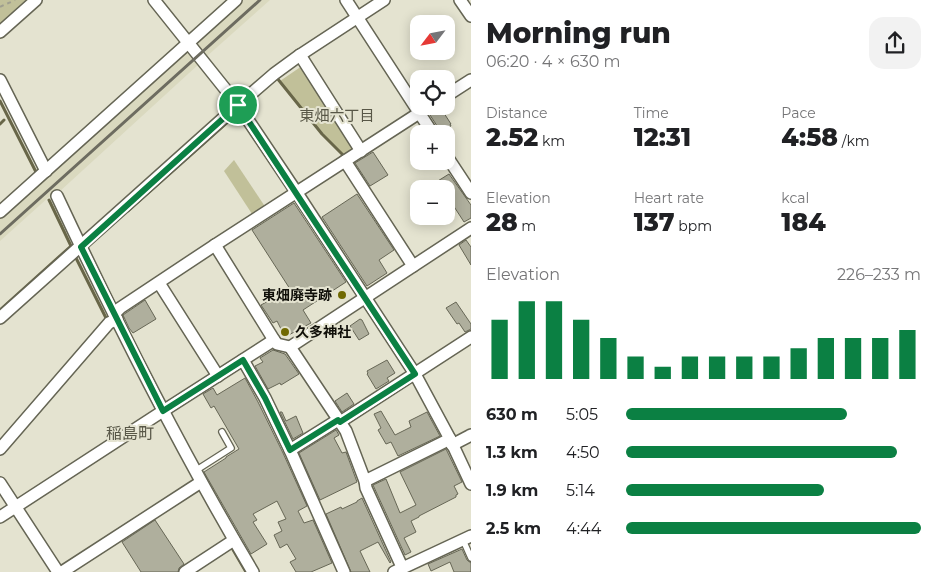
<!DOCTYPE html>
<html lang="en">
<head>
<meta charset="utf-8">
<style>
  :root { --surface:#fff; --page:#f2f2f2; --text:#202124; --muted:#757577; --accent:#0b8043 }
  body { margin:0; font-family:Montserrat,"Noto Sans JP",sans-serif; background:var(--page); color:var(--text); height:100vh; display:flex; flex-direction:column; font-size:19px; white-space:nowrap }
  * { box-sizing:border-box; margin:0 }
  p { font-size:16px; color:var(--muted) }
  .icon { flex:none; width:28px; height:28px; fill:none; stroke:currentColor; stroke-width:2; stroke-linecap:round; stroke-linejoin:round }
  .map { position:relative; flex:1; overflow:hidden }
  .panel { display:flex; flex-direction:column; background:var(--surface); width:465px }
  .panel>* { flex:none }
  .needle { width:32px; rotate:238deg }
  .buttons { position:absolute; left:410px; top:15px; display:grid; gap:10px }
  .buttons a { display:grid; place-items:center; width:45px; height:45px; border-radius:10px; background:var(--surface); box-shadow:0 2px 12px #0003; font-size:25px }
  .pin { position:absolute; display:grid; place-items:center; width:42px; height:42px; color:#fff; margin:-21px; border:2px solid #fff; border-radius:50%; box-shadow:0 1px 5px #0007 }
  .round { display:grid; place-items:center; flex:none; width:52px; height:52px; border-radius:15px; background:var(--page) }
  .overview { display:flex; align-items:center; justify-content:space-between; height:85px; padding:0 15px }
  h1 { font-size:28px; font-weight:800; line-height:38px }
  .figures { display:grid; grid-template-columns:repeat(3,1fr); gap:8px; height:85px; padding:5px 15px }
  .figures div { display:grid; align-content:center }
  .figures b { font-size:25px; font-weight:800 }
  .figures small { font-size:14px; font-weight:400 }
  .figures p { font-size:14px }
  .chart { height:140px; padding:10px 15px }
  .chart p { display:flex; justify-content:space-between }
  .chart svg { width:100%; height:90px; margin-top:5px; stroke:var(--accent); stroke-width:6 }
  ul { padding:0 15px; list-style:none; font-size:16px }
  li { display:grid; grid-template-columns:80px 60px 1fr; align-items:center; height:38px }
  li i { height:12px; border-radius:6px; background:var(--accent) }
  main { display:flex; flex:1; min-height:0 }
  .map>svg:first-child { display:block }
  .built { fill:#dad9bf }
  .green { fill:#c1c099 }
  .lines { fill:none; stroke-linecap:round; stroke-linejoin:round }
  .stream { stroke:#686648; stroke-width:3 }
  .building { fill:#afaf9d; stroke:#676756 }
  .service-casing { stroke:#656554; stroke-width:8 }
  .minor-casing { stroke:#656554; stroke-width:14 }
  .path { stroke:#9f9e8f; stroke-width:2; stroke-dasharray:4 4; stroke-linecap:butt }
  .service { stroke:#fff; stroke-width:5.5 }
  .minor { stroke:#fff; stroke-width:11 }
  .rail { stroke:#6d6c60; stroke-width:3 }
  .route-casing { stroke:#fff; stroke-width:10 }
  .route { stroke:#0b8043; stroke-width:6 }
  .poi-dot { fill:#706902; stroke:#e4e3d0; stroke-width:2 }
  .labels { text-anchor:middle; stroke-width:4; stroke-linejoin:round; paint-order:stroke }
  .poi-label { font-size:14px; font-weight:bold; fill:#100f09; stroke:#e4e3d0; text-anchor:end }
  .neighbourhood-label { font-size:15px; fill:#585747; stroke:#e4e3d0 }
  .quarter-label { font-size:16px; fill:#585747; stroke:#e4e3d0 }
</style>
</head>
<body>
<main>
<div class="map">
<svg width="471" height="572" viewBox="0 0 471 572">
  <rect width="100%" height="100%" fill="#e4e3d0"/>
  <g class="built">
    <path d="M241 0H270L206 57 194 42Z"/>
    <path d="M189 49 200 63 59 192 50 196 0 241V217Z"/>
  </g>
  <g class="green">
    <path d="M0 0H28L0 25Z"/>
    <path d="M302 66 358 150 345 156 323 134 280 81Z"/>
    <path d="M234 160 266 208 254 217 224 171Z"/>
  </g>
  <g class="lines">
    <g class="stream">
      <path d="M275 80 277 78 322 134 345 157"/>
      <path d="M0 101 37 174"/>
      <path d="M248 104 255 97"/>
      <path d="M0 124 4 120"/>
      <path d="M128 211 238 113"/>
      <path d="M76 258 107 320"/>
      <path d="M0 310 71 246 49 200"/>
      <path d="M232 548 246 572"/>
    </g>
  </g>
  <g class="building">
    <path d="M440 107 451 124H450L451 126 441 132 430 115Z"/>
    <path d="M373 152 388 175 370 186 355 163Z"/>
    <path d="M449 174 471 205V218L464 222 453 205 446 209V189H425Z"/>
    <path d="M357 194 394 250 379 260 387 273 367 286 322 217Z"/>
    <path d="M294 203 346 282 303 310 311 323 285 337 277 321 273 323 261 305 290 289 252 230Z"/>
    <path d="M466 240 471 247V265L459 245Z"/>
    <path d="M145 300 156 319 133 333 129 328 123 315Z"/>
    <path d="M456 302 471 324V329L465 332 459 323 457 324 446 308Z"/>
    <path d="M360 319 362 320 369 334 359 340 350 326Z"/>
    <path d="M273 350 285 354 299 374 281 385 280 383 268 389 255 366 263 362 260 358Z"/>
    <path d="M387 360 395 373 387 378 389 381 376 389 367 374 368 373 367 371Z"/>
    <path d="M245 378 258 402 283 453 307 506 298 511 304 523 313 520 332 563 311 572H296L290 562 296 559 287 544 280 548 274 535 282 531 278 522 286 519 277 501 253 514 257 520 253 522 267 544 251 554 204 472 226 458V457L239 449 214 406 211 408 203 394 213 388 217 395Z"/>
    <path d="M347 393 354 404 342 412 335 401Z"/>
    <path d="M381 411 395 435 411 427 409 421 427 412 440 436 398 456 391 442 386 444 378 430 381 428 374 414Z"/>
    <path d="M280 412H282L286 421 296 416 303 433 293 439Z"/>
    <path d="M336 430 339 435 334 438 342 453 346 452 357 482 320 500 299 453Z"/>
    <path d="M446 449 462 482 454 486 458 494 456 495V497L419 516V517L411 521 416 532 404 538 411 552 405 555 373 485 386 479 400 513 416 505 400 472Z"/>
    <path d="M362 498 391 562 390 563 378 542 360 551 370 572H351L326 514 341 507 342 509 357 502V501Z"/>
    <path d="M155 520 184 564 179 568 178 572H141L122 542Z"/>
    <path d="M462 549 467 560 471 563V572H454L450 562 431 571 428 564Z"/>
  </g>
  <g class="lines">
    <g class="service-casing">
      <g id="service">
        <path d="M195 471 231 448 222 432"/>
        <path d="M463 540 471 558"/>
      </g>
    </g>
    <g class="minor-casing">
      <g id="minor">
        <path d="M154 0 238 105 297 193 415 374 450 439 471 484"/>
        <path d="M346 0 433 134"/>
        <path d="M460 0 471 16"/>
        <path d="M0 32 36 0"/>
        <path d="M300 55 361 151"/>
        <path d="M0 80 46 171"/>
        <path d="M446 96 471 80"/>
        <path d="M446 155 471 193"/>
        <path d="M345 161 413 266"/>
        <path d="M57 196C117 324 181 451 253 572"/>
        <path d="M0 212 236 0"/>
        <path d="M215 245 274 340"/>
        <path d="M159 283 218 376"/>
        <path d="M114 314 120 308 215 245 430 106"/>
        <path d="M0 318 238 105 274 74 300 55 384 0"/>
        <path d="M290 347 346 431 365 481 366 488 402 567"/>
        <path d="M243 360 265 398 290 450 344 572"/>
        <path d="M340 422 471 337"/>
        <path d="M452 445 471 435"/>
        <path d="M0 449 109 323 117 319"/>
        <path d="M290 450 338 420"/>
        <path d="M365 481 450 439"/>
        <path d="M0 483 58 572"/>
        <path d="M0 517 163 411 274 340 277 344 290 347 471 228"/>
        <path d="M62 572 201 482"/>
        <path d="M185 572 234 540"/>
        <path d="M394 572 471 536"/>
      </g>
    </g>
    <path class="path" d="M0 7C5 4 10 3 15 0"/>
    <use href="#service" class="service"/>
    <use href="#minor" class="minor"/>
    <path class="rail" d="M0 234 260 0"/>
  </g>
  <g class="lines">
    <g class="route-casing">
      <path id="route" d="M238 105 415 374 340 422 338 420 290 450 265 398 243 360 163 411 81 247Z"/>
    </g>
    <use href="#route" class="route"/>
  </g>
  <g class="poi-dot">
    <circle cx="342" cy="295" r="5"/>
    <circle cx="285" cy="332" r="5"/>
  </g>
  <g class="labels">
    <g class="poi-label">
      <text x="332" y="300">東畑廃寺跡</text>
      <text x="295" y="337" text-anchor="start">久多神社</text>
    </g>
    <g class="neighbourhood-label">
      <text x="337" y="121">東畑六丁目</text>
    </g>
    <g class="quarter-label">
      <text x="130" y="439">稲島町</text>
    </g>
  </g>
</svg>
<div class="buttons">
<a><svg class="needle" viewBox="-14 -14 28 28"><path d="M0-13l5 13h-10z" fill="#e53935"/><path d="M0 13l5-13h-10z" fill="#757577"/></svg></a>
<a><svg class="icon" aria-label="locate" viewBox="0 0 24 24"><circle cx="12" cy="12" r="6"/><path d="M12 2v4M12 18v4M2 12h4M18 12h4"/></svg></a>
<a>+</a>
<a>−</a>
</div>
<div class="pin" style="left:238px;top:105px;background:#1e9e55"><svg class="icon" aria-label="arrive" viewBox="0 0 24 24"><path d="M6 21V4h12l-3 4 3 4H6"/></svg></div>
</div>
<section class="panel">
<div class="overview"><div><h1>Morning run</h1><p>06:20 · 4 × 630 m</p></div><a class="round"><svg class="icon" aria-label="share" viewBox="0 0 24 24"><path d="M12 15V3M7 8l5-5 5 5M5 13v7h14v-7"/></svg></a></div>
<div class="figures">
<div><p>Distance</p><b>2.52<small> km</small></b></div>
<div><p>Time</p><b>12:31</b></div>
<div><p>Pace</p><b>4:58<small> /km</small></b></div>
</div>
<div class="figures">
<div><p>Elevation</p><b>28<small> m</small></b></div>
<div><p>Heart rate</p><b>137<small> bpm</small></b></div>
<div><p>kcal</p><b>184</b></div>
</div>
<div class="chart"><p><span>Elevation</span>226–233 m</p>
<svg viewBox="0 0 160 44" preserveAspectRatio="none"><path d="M5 44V15M15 44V6M25 44V6M35 44V15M45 44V24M55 44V33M65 44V38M75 44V33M85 44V33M95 44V33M105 44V33M115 44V29M125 44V24M135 44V24M145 44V24M155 44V20"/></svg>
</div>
<ul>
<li><b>630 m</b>5:05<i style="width:75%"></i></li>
<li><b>1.3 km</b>4:50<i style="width:92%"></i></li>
<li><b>1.9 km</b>5:14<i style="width:67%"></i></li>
<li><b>2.5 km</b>4:44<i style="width:100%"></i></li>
</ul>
</section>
</main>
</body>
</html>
